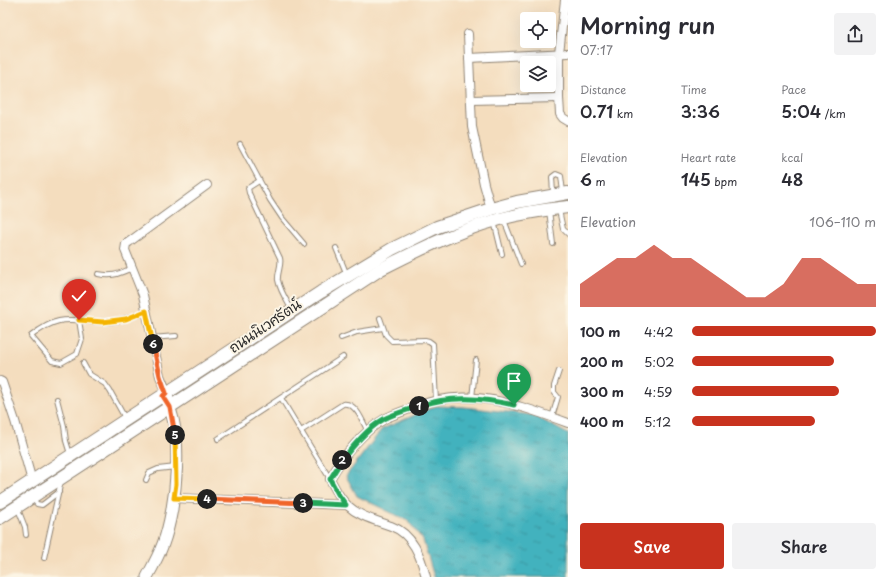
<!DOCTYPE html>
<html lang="en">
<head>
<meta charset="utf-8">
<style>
  :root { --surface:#fff; --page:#f2f2f3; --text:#2b2b33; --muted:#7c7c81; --accent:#c8321e }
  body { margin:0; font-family:"Playpen Sans","Playpen Sans Thai",sans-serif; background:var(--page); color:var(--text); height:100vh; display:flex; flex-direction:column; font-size:15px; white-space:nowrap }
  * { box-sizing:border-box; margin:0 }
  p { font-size:13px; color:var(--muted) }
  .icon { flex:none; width:22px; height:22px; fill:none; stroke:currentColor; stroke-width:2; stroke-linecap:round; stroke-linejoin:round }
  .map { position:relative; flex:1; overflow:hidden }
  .panel { display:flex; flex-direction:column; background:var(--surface); width:320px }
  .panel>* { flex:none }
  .fabs { position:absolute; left:520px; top:12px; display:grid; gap:8px }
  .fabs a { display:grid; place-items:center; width:36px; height:36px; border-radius:4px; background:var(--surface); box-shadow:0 4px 16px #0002; font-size:20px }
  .pin { position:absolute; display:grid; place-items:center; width:34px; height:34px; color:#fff; margin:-41px -17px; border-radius:50% 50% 50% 0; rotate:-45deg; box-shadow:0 0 4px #0007 }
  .pin .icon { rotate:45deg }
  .km { position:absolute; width:20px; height:20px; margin:-10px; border-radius:50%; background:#222; color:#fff; font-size:11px; line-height:20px; text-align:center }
  .round { display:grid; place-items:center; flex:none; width:42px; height:42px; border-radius:4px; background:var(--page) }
  .head { display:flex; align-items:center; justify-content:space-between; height:68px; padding:0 12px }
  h1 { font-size:22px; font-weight:600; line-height:30px }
  .metrics { display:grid; grid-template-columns:repeat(3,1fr); gap:6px; height:68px; padding:4px 12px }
  .metrics div { display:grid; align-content:center }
  .metrics b { font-size:17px; font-weight:600 }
  .metrics small { font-size:11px; font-weight:400 }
  .metrics p { font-size:11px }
  .chart { height:112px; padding:8px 12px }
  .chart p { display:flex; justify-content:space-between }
  .chart svg { width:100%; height:72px; margin-top:4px; fill:var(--accent); opacity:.7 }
  .primary-button { display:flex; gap:8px; margin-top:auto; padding:8px 12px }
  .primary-button a { flex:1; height:46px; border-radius:4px; background:var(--accent); color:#fff; font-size:16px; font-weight:600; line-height:46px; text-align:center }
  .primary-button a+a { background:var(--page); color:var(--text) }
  ul { padding:0 12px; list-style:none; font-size:13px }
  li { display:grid; grid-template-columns:64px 48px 1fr; align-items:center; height:30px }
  li i { height:10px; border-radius:5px; background:var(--accent) }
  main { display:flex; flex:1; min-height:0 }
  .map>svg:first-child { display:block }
  .water { fill:url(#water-ripples); stroke:#376e74 }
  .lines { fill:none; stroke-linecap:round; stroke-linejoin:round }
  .lane-casing { stroke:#908474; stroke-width:6 }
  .street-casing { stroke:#908474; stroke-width:10 }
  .secondary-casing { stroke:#908474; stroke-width:13 }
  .primary-casing { stroke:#908474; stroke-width:14 }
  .lane { stroke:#fff; stroke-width:4 }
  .street { stroke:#fff; stroke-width:8 }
  .secondary { stroke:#fff; stroke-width:11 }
  .primary { stroke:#fff; stroke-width:12 }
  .split-1-casing { stroke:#fff; stroke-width:8 }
  .split-2-casing { stroke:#fff; stroke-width:8 }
  .split-3-casing { stroke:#fff; stroke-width:8 }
  .split-4-casing { stroke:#fff; stroke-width:8 }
  .split-5-casing { stroke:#fff; stroke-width:8 }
  .split-6-casing { stroke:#fff; stroke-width:8 }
  .split-7-casing { stroke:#fff; stroke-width:8 }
  .split-1 { stroke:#22a559; stroke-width:5 }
  .split-2 { stroke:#22a559; stroke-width:5 }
  .split-3 { stroke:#22a559; stroke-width:5 }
  .split-4 { stroke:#f0652b; stroke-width:5 }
  .split-5 { stroke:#f5b400; stroke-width:5 }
  .split-6 { stroke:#f0652b; stroke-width:5 }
  .split-7 { stroke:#f5b400; stroke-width:5 }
  .labels { text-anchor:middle; stroke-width:4; stroke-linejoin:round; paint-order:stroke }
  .street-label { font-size:14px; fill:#2b2b2b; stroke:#fcf5e5 }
</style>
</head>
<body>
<main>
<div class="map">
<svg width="568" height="577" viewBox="0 0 568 577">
  <defs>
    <pattern id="water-ripples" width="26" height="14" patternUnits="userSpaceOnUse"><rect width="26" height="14" fill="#43b2be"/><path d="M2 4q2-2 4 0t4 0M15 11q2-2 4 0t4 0" fill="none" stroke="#38919b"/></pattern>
  </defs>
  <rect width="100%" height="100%" fill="#fcf5e5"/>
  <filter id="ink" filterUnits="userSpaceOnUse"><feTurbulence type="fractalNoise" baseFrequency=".025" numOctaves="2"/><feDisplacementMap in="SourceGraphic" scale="8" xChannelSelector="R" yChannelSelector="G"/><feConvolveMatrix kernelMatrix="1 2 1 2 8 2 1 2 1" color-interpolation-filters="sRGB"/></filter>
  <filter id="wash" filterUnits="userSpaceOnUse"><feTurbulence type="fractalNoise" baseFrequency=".012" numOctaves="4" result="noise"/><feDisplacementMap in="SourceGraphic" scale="16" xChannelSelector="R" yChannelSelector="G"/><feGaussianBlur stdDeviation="0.9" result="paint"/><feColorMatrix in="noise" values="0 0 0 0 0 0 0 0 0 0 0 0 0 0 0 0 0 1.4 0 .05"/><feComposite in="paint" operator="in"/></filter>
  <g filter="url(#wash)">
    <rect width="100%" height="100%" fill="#f4ddbe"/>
    <path class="water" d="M436 406 464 407 533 415 568 434V577H434L423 540 408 521 357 496 346 476 382 429Z"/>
  </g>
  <g filter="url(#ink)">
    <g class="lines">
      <g class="lane-casing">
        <g id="lane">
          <path d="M240 144 270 200 282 218 304 244"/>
          <path d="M259 181 248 188 249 193 280 258C282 265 277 273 278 280 280 291 287 301 292 310"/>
          <path d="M553 193 552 177 556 174 561 176 563 192"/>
          <path d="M549 210 553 244"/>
          <path d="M559 210 563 229 568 234"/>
          <path d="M504 220 521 264"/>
          <path d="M494 221 502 254"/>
          <path d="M336 248 347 275"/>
          <path d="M98 274C113 277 118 274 132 268"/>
          <path d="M380 318 386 335 392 341 425 340 429 341 433 344 436 401"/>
          <path d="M79 320 82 339 77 354 61 363 52 361 31 336C39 330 49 323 59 321 73 318 88 322 102 322 118 322 132 317 147 311"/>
          <path d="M152 338 176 336"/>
          <path d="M341 338 357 332 383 328"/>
          <path d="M83 363 89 374 105 384 110 391 125 418"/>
          <path d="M281 398 330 479"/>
          <path d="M472 398 476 360"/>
          <path d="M57 399 64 426 66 441 70 454"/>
          <path d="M552 417 558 397 554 392V386L559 371"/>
          <path d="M301 431 343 404C356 402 363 422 368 432"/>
          <path d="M218 439 343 357"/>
          <path d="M146 480 149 473 158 469 176 467"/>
          <path d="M33 499 37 504 42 505 59 492"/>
          <path d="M18 509 25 527 26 535"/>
          <path d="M44 558 61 481"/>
        </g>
      </g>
      <g class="street-casing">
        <g id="street">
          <path d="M565 0 559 53V98L560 114 563 118 568 121"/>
          <path d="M468 34 472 127 484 184 491 209"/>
          <path d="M469 58 568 53"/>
          <path d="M471 100 559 98"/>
          <path d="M0 381 2 382 15 421 32 481"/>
          <path d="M169 397 160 376 143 295 125 250 126 244 129 242 207 185"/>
          <path d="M174 498 346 505"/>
          <path d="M426 577C421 557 413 534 391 526 375 520 360 517 347 505 339 498 335 488 330 479 343 456 363 431 386 418 403 411 421 404 439 400 482 391 528 408 568 423"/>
        </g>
      </g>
      <g class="secondary-casing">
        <path id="secondary" d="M147 577C153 566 159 555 163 544 176 509 186 427 163 396"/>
      </g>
      <g class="primary-casing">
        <g id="primary">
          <path d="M0 502 321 292 392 249 437 227 491 209 517 202 568 193"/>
          <path d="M0 518 381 269C424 247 469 225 517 215 534 211 551 209 568 207"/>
        </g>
      </g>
      <use href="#lane" class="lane"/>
      <use href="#street" class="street"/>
      <use href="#secondary" class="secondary"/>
      <use href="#primary" class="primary"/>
    </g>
  </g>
  <g class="lines" filter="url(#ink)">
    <g class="split-1-casing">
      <path id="split-1" d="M419 406C451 395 482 398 514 405"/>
    </g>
    <g class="split-2-casing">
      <path id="split-2" d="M342 460C354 445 368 428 384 419 395 413 408 410 419 406"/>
    </g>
    <g class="split-3-casing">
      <path id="split-3" d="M303 503 346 505 338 494 330 479 342 460"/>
    </g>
    <g class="split-4-casing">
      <path id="split-4" d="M207 499 303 503"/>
    </g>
    <g class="split-5-casing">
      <path id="split-5" d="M175 435 176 484 174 498 207 499"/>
    </g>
    <g class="split-6-casing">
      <path id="split-6" d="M153 344 160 376 166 393 163 396 170 407 175 435"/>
    </g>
    <g class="split-7-casing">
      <path id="split-7" d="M79 320 103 322 126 319 146 311 153 344"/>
    </g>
    <use href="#split-1" class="split-1"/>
    <use href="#split-2" class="split-2"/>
    <use href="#split-3" class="split-3"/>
    <use href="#split-4" class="split-4"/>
    <use href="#split-5" class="split-5"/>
    <use href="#split-6" class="split-6"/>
    <use href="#split-7" class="split-7"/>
  </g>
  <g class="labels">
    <g class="street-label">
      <text transform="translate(265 326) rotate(-34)" y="5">ถนนนิเวศรัตน์</text>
    </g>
  </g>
</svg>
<div class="fabs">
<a><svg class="icon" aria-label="locate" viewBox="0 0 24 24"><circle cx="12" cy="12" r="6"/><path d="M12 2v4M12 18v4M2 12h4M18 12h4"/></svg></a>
<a><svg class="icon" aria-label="layers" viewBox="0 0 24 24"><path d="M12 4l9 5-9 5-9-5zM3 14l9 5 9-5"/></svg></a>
</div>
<div class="pin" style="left:514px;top:405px;background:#1e9e55"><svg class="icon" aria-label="arrive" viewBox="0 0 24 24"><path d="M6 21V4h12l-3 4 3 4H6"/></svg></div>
<div class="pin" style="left:79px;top:320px;background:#d93025"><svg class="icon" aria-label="check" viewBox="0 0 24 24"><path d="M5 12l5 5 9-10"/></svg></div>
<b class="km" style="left:419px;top:406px">1</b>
<b class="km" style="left:342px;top:460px">2</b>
<b class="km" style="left:303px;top:503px">3</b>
<b class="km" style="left:207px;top:499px">4</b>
<b class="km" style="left:175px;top:435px">5</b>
<b class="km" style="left:153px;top:344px">6</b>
</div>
<section class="panel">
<div class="head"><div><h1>Morning run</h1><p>07:17</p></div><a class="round"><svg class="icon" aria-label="share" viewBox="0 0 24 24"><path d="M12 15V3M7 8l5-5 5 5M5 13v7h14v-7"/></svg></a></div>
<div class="metrics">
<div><p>Distance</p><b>0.71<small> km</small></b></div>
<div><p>Time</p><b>3:36</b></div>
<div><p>Pace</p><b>5:04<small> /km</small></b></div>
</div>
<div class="metrics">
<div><p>Elevation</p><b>6<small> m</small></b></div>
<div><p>Heart rate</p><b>145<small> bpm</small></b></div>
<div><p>kcal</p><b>48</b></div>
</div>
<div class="chart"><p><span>Elevation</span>106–110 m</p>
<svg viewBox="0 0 160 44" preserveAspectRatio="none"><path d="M0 44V30L10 22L20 14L30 14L40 6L50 14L60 14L70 22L80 30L90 38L100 38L110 30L120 14L130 14L140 22L150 30L160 30V44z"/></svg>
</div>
<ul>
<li><b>100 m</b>4:42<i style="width:100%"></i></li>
<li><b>200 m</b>5:02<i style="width:77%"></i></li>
<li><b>300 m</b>4:59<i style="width:80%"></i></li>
<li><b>400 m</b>5:12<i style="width:67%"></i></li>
</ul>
<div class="primary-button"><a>Save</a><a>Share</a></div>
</section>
</main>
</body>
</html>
